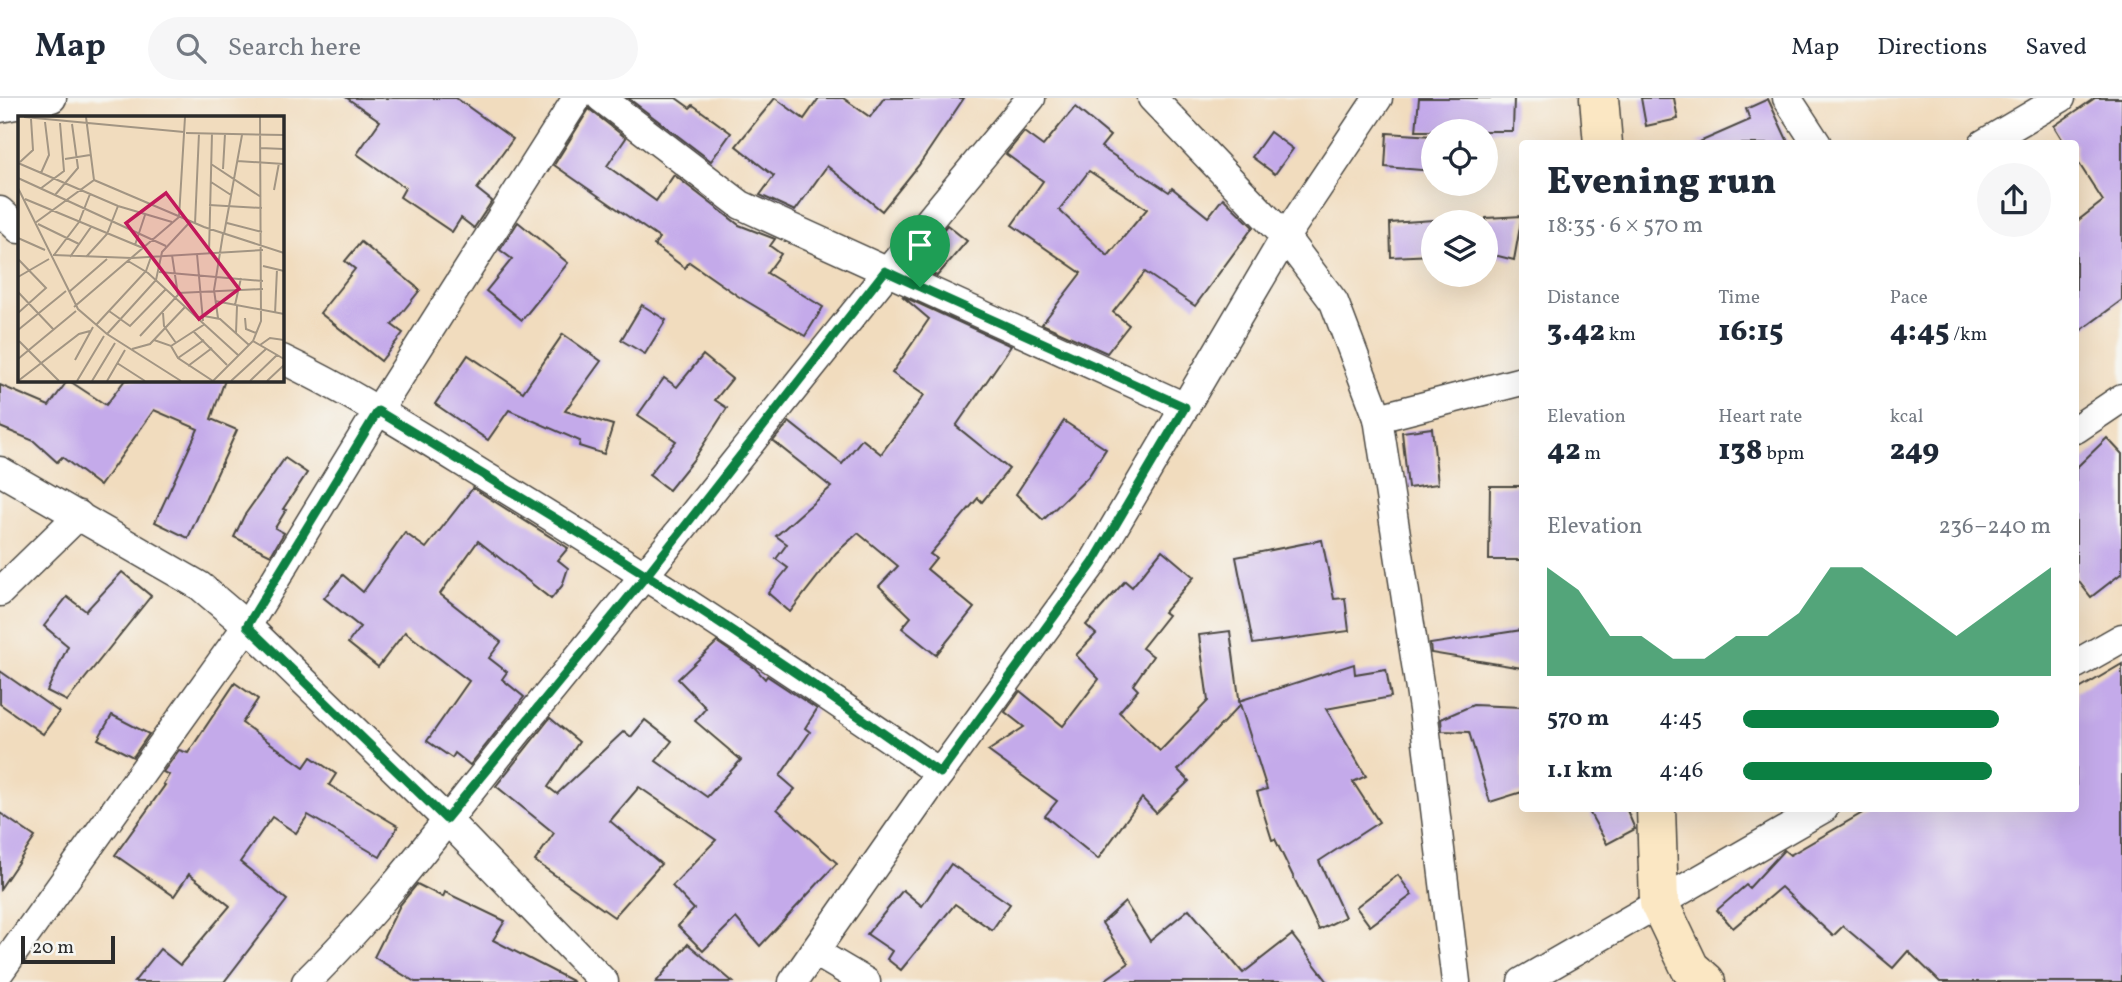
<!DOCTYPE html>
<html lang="en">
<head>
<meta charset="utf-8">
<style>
  :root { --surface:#fff; --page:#f6f6f7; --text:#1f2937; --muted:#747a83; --line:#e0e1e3; --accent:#0b8043 }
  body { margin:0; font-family:Vollkorn,serif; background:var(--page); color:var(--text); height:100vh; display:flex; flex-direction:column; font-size:26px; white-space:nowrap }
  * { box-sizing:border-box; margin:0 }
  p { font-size:23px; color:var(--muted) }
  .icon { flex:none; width:38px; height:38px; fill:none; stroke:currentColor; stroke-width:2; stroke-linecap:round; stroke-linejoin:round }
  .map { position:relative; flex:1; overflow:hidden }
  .panel { position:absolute; left:1519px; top:42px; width:560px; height:672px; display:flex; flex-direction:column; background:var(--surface); border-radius:7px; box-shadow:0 7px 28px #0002 }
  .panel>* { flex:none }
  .tools { position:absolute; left:1421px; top:21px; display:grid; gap:14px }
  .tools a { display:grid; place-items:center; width:77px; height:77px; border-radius:50%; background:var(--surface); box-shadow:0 7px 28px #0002; font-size:35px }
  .scale { position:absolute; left:21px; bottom:18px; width:94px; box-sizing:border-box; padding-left:7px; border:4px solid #2b2b2b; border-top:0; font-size:19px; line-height:24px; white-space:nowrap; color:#2b2b2b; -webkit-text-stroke:5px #f6f6f2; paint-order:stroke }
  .pin { position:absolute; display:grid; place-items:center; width:60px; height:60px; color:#fff; margin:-72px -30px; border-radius:50% 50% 50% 0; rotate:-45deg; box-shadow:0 0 7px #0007 }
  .pin .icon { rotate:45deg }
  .round { display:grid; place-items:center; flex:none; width:74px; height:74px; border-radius:37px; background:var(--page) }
  .headline { display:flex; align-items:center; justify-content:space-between; height:119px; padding:0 28px }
  h1 { font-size:38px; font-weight:800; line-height:52px }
  .metrics { display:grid; grid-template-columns:repeat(3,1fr); gap:10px; height:119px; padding:7px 28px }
  .metrics div { display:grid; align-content:center }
  .metrics b { font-size:30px; font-weight:800 }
  .metrics small { font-size:19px; font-weight:400 }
  .metrics p { font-size:19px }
  .chart { height:196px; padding:14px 28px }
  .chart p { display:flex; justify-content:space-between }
  .chart svg { width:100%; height:126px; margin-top:7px; fill:var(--accent); opacity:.7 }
  ul { padding:0 28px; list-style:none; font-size:23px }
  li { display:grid; grid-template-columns:112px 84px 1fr; align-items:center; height:52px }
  li i { height:18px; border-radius:9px; background:var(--accent) }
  header { display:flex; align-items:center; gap:42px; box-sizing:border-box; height:98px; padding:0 35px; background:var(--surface); border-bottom:2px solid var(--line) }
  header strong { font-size:33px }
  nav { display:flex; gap:38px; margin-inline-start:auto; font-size:24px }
  .search { width:490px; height:63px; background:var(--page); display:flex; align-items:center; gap:18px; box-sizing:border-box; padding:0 24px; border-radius:38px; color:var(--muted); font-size:26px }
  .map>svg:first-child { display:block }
  .building { fill:#c4aaea; fill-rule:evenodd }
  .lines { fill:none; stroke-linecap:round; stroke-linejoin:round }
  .street-casing { stroke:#494641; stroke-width:31 }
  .secondary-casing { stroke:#494641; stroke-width:41 }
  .street { stroke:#fff; stroke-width:28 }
  .secondary { stroke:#fbe7c3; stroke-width:38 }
  .route-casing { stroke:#fff; stroke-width:14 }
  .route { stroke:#0b8043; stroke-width:9 }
  .inset-road { fill:none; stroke:#a29583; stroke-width:2 }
  .view { fill:#c2185b; fill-opacity:0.15; stroke:#c2185b; stroke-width:3.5 }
  .inset-edge { fill:none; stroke:#2b2b2b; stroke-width:3.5 }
</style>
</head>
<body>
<header>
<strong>Map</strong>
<div class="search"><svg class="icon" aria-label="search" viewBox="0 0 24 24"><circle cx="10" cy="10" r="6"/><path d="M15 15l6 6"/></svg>Search here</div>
<nav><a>Map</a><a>Directions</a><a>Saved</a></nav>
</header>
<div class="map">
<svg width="2122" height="884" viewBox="0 0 2122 884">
  <rect width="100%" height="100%" fill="#f6f6f2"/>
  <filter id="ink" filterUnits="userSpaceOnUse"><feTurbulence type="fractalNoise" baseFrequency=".0143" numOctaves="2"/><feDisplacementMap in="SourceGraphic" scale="14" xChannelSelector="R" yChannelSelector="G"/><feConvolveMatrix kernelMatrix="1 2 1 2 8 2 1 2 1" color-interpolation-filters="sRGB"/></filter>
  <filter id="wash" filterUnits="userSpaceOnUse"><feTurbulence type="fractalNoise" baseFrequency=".00686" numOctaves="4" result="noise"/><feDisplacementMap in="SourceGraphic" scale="28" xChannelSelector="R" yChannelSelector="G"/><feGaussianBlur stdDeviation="1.57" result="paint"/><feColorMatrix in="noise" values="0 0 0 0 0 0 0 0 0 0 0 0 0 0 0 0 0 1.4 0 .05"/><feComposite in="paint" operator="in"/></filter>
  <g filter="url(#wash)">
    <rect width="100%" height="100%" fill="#f1dcbe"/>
    <g id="blocks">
      <g class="building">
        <path d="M347 0H456L513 41 477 91 492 103 474 130 461 120 452 134 400 99 405 90 357 56 380 23Z"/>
        <path d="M628 0H676L690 10 693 7 731 35 711 63Z"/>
        <path d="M775 0 804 21 819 0H843L870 19 884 0H964L919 67 882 113 827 68 795 113 760 97 774 78 736 48Z"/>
        <path d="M1419 0H1514L1513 33H1416Z"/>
        <path d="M1641 0H1674L1678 21 1646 28Z"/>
        <path d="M2095 0H2122V202L2076 236V124L2103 103 2076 61V46H2065L2054 28Z"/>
        <path d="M1768 1 1789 46H1695L1750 22 1746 11Z"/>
        <path d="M1075 9 1110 38 1101 49 1169 94 1172 90 1208 119 1223 100 1253 129 1195 208 1145 174 1113 214 1129 227 1107 255 1042 226 1081 175 1012 127 1043 83 1006 56 1024 34 1043 48ZM1089 73 1147 111 1108 158 1059 112Z"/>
        <path d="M589 11 626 40 607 68 656 103 674 77 739 127 775 141 770 148 781 156 767 175 823 209 805 238 738 198 689 164 685 170 654 147 659 140 554 67Z"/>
        <path d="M1270 34 1293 51 1275 76 1252 59Z"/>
        <path d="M1387 35 1433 38V73L1385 69Z"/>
        <path d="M1522 118 1514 162 1486 155V120Z"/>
        <path d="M1433 122V157L1391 159 1390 125Z"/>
        <path d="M518 124 568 165 522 222 486 193 512 161 500 152Z"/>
        <path d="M947 127 967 143 937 178 914 168Z"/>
        <path d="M361 144 420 192 392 227 403 235 381 263 320 215 355 171 345 163Z"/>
        <path d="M902 198 1011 248 956 328 1009 371 982 404 978 400 930 456 936 460 927 471 974 510 936 557 902 530 911 519 879 488 898 468 858 435 836 455 790 514 768 495 788 470 776 461 787 446 776 438 831 389 773 343 789 324 842 366 862 341 881 356 924 297 892 275 929 221Z"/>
        <path d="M642 207 666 222 645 256 621 242Z"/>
        <path d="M563 236 601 263 565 313 613 327 604 356 579 348 580 343 509 312 488 342 435 306 468 257 523 294Z"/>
        <path d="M703 257 732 281 715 302 727 310 694 361 669 392 649 377 676 343 638 317 664 280 677 289Z"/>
        <path d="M68 282 106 307 125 282H225L211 321 237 332 188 440 155 424 198 331 154 312 100 388 62 359 57 364 34 343 0 329V287L49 308Z"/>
        <path d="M1064 323 1106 351 1088 379 1043 422 1016 396Z"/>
        <path d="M1432 330 1438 386 1408 390 1402 334Z"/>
        <path d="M2107 340 2122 356V475L2091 499 2076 480V370Z"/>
        <path d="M285 360 307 375 283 411 286 412 275 430 284 435 271 457 234 439 244 418Z"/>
        <path d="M1490 388H1522V462H1489Z"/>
        <path d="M473 390 568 450 558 462 568 470 562 488 551 501 478 443 440 496 501 544 489 560 507 574 502 581 524 599 470 667 455 655 452 660 427 643 469 583 405 534 378 569 348 545 360 529 324 500 343 477 363 494 405 435 426 450Z"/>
        <path d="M1322 442 1334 501 1345 500 1349 533 1253 546 1236 459Z"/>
        <path d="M1162 452 1194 479 1164 514 1168 517 1142 550 1153 558 1133 587 1138 592 1119 614 1160 653 1208 603 1199 537 1230 533 1240 607 1178 672 1189 683 1156 715 1142 700 1098 761 1045 718 1057 703 988 653 1024 629 1005 614 1020 593 1063 628 1099 581 1076 557 1096 536 1086 527 1125 483 1132 489Z"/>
        <path d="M122 474 151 498 67 603 47 593 68 548 44 528 67 499 86 513Z"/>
        <path d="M1522 532V570L1431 555 1430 546Z"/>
        <path d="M717 544 755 570 765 581 767 578 817 611 805 630 810 634 780 678 795 691 777 711 837 765 760 848 736 820 703 853 678 828 694 811 672 788 716 742 639 689 610 723 661 766 614 819 535 763 554 735 496 688 550 620 579 644 548 689 557 696 624 633 631 639 645 622 672 643 656 663 707 699 741 662 695 623 706 610 678 581Z"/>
        <path d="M1354 566 1355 576 1386 571 1391 599 1326 611 1366 678 1353 684 1379 724 1319 763 1345 819 1319 832 1275 741 1272 742 1257 694 1267 691 1239 603Z"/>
        <path d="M2122 566V884H1940L1908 853 1893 870 1843 828 1833 838 1781 789 1733 830 1717 812 1746 787 1749 790 1784 752 1790 757 1871 710H2076V593Z"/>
        <path d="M0 573 59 614 43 636 0 606Z"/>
        <path d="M235 585 258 601 242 625 304 669 311 659 336 676 329 687 398 728 380 759 308 717 296 735 272 719 240 764 287 802 224 884H134L160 851 180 867 230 808 189 776 174 798 115 757 165 687 163 686 169 677 163 674 179 652 188 655Z"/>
        <path d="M1473 607 1522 609V694L1490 704 1469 634 1442 633 1441 621Z"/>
        <path d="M112 617 149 636 133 659 98 641Z"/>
        <path d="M1587 710H1626L1635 731 1607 746Z"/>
        <path d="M0 715 35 739 0 791Z"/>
        <path d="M951 766 1010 806 992 832 955 806 901 872 887 861 892 853 867 836 903 792 922 808Z"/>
        <path d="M1398 777 1412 797 1370 828 1356 809Z"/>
        <path d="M417 786 443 799 445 794 505 823 493 842 574 884H415L374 859 400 807Z"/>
        <path d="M1125 804 1150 843 1189 811 1243 875 1292 837 1328 884H1102L1129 865 1102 825Z"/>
        <path d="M688 846 733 884H656Z"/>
      </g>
    </g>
  </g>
  <g filter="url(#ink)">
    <use href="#blocks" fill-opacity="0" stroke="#494641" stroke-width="2"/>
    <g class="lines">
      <g class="street-casing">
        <g id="street">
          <path d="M601 0 741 107 1185 309"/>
          <path d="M1152 0 1285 139 1334 204 1378 320 1423 611 1456 884"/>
          <path d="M1787 0 1817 46"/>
          <path d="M0 10 52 0"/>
          <path d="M1983 46 2061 0"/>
          <path d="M0 113 19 131"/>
          <path d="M282 261C353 295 420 338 488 380 642 473 792 573 940 675"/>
          <path d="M1378 320 1522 283"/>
          <path d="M2076 331 2122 300"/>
          <path d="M0 373 200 488 247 528 446 721 604 884"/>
          <path d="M0 494 79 417"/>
          <path d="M2076 566 2122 540"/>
          <path d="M815 854 866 884"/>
          <path d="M0 873 247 528 378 313 577 0"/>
          <path d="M306 884C388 804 456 709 528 621 697 415 859 204 1031 0"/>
          <path d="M793 884 929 690 1093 465 1285 139 1378 0"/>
          <path d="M1522 884 1824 710"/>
        </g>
      </g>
      <g class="secondary-casing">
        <g id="secondary">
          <path d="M1599 0 1603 46"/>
          <path d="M1656 710 1659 805 1690 870 1706 884"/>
        </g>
      </g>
      <use href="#street" class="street"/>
      <use href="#secondary" class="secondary"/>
    </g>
  </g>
  <g class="lines" filter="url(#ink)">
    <g class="route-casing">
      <path id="route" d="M920 189 885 173 646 478 446 721 247 528 378 313C500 387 624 460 743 540 810 583 875 630 940 675L1093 465 1185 309 920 189"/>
    </g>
    <use href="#route" class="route"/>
  </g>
  <g transform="translate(18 18)">
    <rect width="266" height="266" fill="#f1dcbe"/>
    <path class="inset-road" d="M6 1 166 16M168 17 266 19M242 32 266 33M47 43 72 39M219 45 266 48M2 46 15 34 13 3M0 47 100 90 154 106M193 48 243 81M205 53 207 18M23 57 31 39 27 6M0 62 148 130M76 64 186 111 266 137M193 66 213 79M0 72 60 193 89 218 163 265M22 73 46 55 42 7M256 74 261 47M37 79 60 52 54 8M7 83 125 132M191 89 244 92M17 107 76 64 68 1M209 107 244 116M20 108 61 128M177 108 181 17M206 118 224 19M0 122 27 134M117 129 127 99M191 137 194 17M179 138 185 205M35 139 114 142 245 134M36 139 61 106 72 78M52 141 73 111M68 141 89 118 100 90M0 143 28 172 0 197M110 145 130 157 220 239M245 150 266 155M141 156 245 165M0 161 31 143M0 176 36 214M51 176 89 143M160 177 245 173M197 185 266 198M217 189 223 162M56 191 161 101 167 1M91 195 112 210 148 173M145 197 146 210 158 227M257 198 259 153M186 200 202 203 231 229M200 202 196 174 205 118M227 202 228 213 238 217M78 209 128 155 133 141M0 214 48 175M176 216 209 249M218 217 219 190M89 218 138 164 144 136 172 106M122 220 160 179 154 139M136 224 153 230 187 208M1 225 41 265M235 225 266 243M242 229 252 222 266 224M153 230 160 242 195 265 235 225 243 205 242 1M114 233 132 228 167 191M160 242 186 224M0 243 58 195M57 244 75 211M99 247 127 265M170 250 194 232M0 265 61 218 72 215M59 265 86 220M74 265 97 227M89 265 107 234M213 265 248 233M232 265 259 239M249 265 266 249"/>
    <path class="view" d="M148 77 221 173 181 203 108 107Z"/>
    <rect width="266" height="266" class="inset-edge"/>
  </g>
</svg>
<div class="tools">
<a><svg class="icon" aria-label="locate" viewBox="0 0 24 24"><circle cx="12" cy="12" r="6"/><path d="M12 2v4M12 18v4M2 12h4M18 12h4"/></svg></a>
<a><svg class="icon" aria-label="layers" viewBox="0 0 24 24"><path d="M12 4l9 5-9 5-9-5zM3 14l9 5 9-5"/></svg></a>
</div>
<div class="scale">20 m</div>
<div class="pin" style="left:920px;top:189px;background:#1e9e55"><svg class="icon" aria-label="arrive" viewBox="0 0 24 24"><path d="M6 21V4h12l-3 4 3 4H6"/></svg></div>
<section class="panel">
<div class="headline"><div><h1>Evening run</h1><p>18:35 · 6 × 570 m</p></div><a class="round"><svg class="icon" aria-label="share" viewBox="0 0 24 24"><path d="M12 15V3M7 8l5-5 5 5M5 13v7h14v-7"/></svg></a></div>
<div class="metrics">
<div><p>Distance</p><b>3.42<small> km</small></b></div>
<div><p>Time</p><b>16:15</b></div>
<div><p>Pace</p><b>4:45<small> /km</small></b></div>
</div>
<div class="metrics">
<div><p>Elevation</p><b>42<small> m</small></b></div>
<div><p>Heart rate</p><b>138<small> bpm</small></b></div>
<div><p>kcal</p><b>249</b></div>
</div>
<div class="chart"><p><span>Elevation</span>236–240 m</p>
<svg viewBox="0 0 160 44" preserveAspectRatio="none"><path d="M0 44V6L10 14L20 30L30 30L40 38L50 38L60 30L70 30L80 22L90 6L100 6L110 14L120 22L130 30L140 22L150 14L160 6V44z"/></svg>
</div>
<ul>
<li><b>570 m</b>4:45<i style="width:83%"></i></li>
<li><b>1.1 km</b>4:46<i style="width:81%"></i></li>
</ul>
</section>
</div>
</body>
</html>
